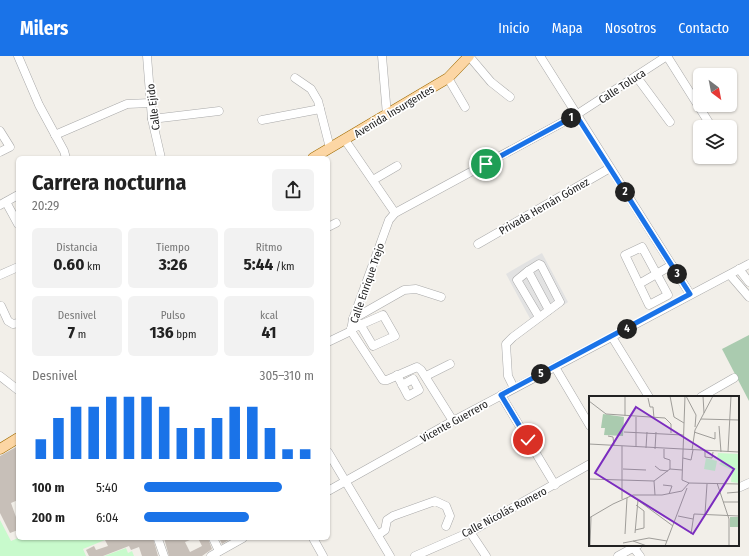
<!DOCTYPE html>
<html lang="es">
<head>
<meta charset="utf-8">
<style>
  :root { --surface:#fff; --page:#f2f2f2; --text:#222; --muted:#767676; --accent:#1a73e8 }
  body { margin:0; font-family:"Fira Sans Condensed",sans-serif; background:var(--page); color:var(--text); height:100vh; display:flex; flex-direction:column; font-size:15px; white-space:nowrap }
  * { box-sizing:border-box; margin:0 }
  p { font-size:13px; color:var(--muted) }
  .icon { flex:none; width:22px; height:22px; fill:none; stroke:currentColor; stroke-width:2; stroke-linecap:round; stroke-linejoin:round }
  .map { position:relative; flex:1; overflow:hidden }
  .sheet { position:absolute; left:16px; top:100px; width:314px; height:384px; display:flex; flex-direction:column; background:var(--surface); border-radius:6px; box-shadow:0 1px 3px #0004 }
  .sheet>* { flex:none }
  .needle { width:26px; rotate:148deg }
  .controls { position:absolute; left:693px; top:12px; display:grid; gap:8px }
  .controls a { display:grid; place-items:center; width:44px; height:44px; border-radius:6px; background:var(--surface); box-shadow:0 1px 3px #0004; font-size:20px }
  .pin { position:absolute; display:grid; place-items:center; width:34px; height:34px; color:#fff; margin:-17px; border:2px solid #fff; border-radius:50%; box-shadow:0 1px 4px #0007 }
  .km { position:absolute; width:20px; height:20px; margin:-10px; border-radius:50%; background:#222; color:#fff; font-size:11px; line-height:20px; text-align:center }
  .round { display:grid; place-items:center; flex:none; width:42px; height:42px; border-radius:6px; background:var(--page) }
  .overview { display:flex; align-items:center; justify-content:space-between; height:68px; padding:0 16px }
  h1 { font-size:22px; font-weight:700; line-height:30px }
  .stats { display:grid; grid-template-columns:repeat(3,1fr); gap:6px; height:68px; padding:4px 16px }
  .stats div { display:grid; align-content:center; border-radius:6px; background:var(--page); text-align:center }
  .stats b { font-size:17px; font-weight:700 }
  .stats small { font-size:11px; font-weight:400 }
  .stats p { font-size:11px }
  .chart { height:112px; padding:8px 16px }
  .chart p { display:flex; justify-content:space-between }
  .chart svg { width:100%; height:72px; margin-top:4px; stroke:var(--accent); stroke-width:6 }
  ul { padding:0 16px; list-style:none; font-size:13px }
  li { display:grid; grid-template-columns:64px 48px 1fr; align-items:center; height:30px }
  li i { height:10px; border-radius:5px; background:var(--accent) }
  header { display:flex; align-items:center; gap:24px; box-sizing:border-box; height:56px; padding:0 20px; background:var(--accent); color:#fff }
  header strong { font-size:19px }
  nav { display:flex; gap:22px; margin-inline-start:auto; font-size:14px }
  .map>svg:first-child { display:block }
  .cemetery { fill:#aacbaf }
  .park { fill:#c8facc }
  .parking { fill:#e2e2e2 }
  .building { fill:#c7bfb8 }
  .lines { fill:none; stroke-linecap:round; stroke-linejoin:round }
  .minor-casing { stroke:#a9a9a9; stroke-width:9 }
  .major-casing { stroke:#a06b00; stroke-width:11 }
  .minor { stroke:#fff; stroke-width:8 }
  .major { stroke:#fcd6a4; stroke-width:10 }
  .route-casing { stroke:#fff; stroke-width:8 }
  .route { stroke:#1a73e8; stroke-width:5 }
  .labels { text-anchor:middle; stroke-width:3.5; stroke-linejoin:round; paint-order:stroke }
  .street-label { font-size:11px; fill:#222; stroke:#fff }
  .inset-road { fill:none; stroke:#9f9d99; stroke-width:1 }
  .view { fill:#7b2cbf; fill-opacity:0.15; stroke:#7b2cbf; stroke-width:2 }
  .inset-edge { fill:none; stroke:#222; stroke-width:2 }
</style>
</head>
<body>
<header>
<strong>Milers</strong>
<nav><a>Inicio</a><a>Mapa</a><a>Nosotros</a><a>Contacto</a></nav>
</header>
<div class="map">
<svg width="749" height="500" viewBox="0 0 749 500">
  <rect width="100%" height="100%" fill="#f2efe9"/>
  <path class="cemetery" d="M749 279V345L722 293Z"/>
  <g class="park">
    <path d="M0 464 11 485 18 482H104L105 484 83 493 86 500H0Z"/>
    <path d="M126 492 128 497 132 495 134 500H104Z"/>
  </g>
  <path class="parking" d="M542 197 568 246 534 270 506 218Z"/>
  <g class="building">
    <path d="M18 390V444L11 447 16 461 18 460V474L10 477 0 457V400Z"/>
    <path d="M104 482H153L158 500H142L139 491 131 494 129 490 103 500H89L86 494 94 490 96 494 108 490Z"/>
    <path d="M164 482H195L185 486 190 496 202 490 198 482H208L212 493 202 500H169Z"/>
    <path d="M219 482H232L222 488Z"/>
  </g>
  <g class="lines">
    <g class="minor-casing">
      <g id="minor">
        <path d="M18 0 39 49 64 95 66 102"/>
        <path d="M147 0 152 63 161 102"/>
        <path d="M382 0 387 59"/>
        <path d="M469 0 491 26 510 41"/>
        <path d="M540 0 690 238"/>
        <path d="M667 0 711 70"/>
        <path d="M636 20 670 66"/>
        <path d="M295 22 311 33 318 45 330 92"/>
        <path d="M448 22 465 51"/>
        <path d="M152 63 219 55"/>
        <path d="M262 64 320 53"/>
        <path d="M0 75 10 91 0 96"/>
        <path d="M55 79 127 48 150 47"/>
        <path d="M345 84 395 157"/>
        <path d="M373 124 397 110"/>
        <path d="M6 146 18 168"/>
        <path d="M0 149 18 139"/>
        <path d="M328 171 336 167"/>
        <path d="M478 188 610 112"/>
        <path d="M642 191 668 239 649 249 625 199Z"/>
        <path d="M739 213 749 226"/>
        <path d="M0 219 18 211"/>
        <path d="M730 219 749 241"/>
        <path d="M639 228 672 209"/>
        <path d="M1 250 8 265 13 268 18 267"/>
        <path d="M539 261 517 224 528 215 549 254"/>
        <path d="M353 263 404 234 416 233 441 241"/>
        <path d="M351 273 383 259 395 280 373 290 360 268"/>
        <path d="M351 275 353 263 389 164 395 157 576 59 667 0"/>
        <path d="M351 275 383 324H387L417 311 421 314 453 365"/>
        <path d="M612 281 649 341"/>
        <path d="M328 286 351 275"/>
        <path d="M555 311 590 370"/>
        <path d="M397 319 408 340 419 334 413 323 402 329"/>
        <path d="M0 320 18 334"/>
        <path d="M426 320 450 308"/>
        <path d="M514 332 508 320 506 288 513 281 560 246 541 209 539 208 528 215"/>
        <path d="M501 339 555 429"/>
        <path d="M701 341 734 322"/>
        <path d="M328 396 390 500"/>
        <path d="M738 432 749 427"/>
        <path d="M328 435 453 365 749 208"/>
        <path d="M470 476 486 500"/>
        <path d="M378 479 385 474 387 464 393 460 435 445 446 450 450 460 446 470"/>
        <path d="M159 482 158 483 164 500"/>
        <path d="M213 482 219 495"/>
        <path d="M313 482 323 500"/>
        <path d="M633 491 640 500"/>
        <path d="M211 500 243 482"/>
        <path d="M415 500 470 476 590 408"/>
        <path d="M618 500 638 489"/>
      </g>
    </g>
    <g class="major-casing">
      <g id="major">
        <path d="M313 102 448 22 469 0"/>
        <path d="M0 393 18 382"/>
      </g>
    </g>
    <use href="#minor" class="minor"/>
    <use href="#major" class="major"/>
  </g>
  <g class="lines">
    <g class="route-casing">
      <path id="route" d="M486 108 576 59 690 238 501 339 528 384"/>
    </g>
    <use href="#route" class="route"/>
  </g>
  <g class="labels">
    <g class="street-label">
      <text transform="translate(622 30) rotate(-33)" y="4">Calle Toluca</text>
      <text transform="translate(153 51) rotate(-97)" y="4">Calle Ejido</text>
      <text transform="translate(394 55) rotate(-31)" y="4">Avenida Insurgentes</text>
      <text transform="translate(544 150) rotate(-30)" y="4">Privada Hernán Gómez</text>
      <text transform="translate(367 227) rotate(-71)" y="4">Calle Enrique Trejo</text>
      <text transform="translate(454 365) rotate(-29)" y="4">Vicente Guerrero</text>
      <text transform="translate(504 456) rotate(-28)" y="4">Calle Nicolás Romero</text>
    </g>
  </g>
  <g transform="translate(589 340)">
    <rect width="150" height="150" fill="#f2efe9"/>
    <path d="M14 18 35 21 34 40 15 39 16 32H12ZM141 121H150V131H141Z" fill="#aacbaf"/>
    <path d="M129 57 150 58V87L142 86 143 74 130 68 134 65 128 63ZM117 62 128 65 126 75 115 73Z" fill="#c8facc"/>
    <path class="inset-road" d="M81 0 85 21 95 27M96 0 93 84 100 87M97 0 107 19 106 31M114 0 115 17M59 2 61 11H64L65 22M0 5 17 18 76 22 82 28V37M36 20V0M47 21V51M112 23 150 24M130 30 132 56M35 36 94 39M105 36 126 43V36M19 40 24 41 25 50M0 48 150 56M33 50V103M57 52 58 36M66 53 67 36M75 53V62L81 64V73M103 54 106 34 124 0M116 55V61L123 62 124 56M139 56 142 0M94 62 102 64 104 54M0 68V48M66 70 71 74 79 75M34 73 57 74M0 83 65 85 81 73 93 74M65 85 66 99M128 87 140 123V150M74 89 83 90 80 98M138 97 150 96M43 100 84 130M134 106H150M116 118 118 88M89 120 104 123M0 122 24 108 44 99H73L93 95 100 87 150 88M46 134 55 132V115L47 109M46 137 49 104M36 138 38 102M102 138 105 118 150 120M44 145 58 150M34 147 60 142 78 145M1 150 2 121M76 150 98 92"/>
    <path class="view" d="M47 11 145 73 104 138 6 77Z"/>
    <rect width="150" height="150" class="inset-edge"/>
  </g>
</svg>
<div class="controls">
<a><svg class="needle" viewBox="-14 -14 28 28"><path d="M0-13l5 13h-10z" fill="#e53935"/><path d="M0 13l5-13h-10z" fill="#767676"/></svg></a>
<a><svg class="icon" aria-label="layers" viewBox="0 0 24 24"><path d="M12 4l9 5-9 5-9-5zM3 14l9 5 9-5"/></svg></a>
</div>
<div class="pin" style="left:486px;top:108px;background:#1e9e55"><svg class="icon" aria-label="arrive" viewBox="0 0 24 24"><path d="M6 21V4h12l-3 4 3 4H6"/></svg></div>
<div class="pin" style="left:528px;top:384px;background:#d93025"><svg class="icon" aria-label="check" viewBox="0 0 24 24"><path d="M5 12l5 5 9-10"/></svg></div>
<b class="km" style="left:571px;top:62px">1</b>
<b class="km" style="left:625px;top:136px">2</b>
<b class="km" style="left:677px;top:218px">3</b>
<b class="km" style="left:627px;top:273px">4</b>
<b class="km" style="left:541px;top:318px">5</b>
<section class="sheet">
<div class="overview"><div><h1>Carrera nocturna</h1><p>20:29</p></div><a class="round"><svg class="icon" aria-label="share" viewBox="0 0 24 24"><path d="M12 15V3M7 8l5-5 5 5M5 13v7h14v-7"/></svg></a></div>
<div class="stats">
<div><p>Distancia</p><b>0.60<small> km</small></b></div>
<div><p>Tiempo</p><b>3:26</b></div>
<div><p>Ritmo</p><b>5:44<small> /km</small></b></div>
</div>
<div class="stats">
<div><p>Desnivel</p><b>7<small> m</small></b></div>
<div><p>Pulso</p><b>136<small> bpm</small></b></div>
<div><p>kcal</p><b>41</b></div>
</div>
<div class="chart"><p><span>Desnivel</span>305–310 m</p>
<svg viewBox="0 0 160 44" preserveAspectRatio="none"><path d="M5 44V32M15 44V19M25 44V12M35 44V12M45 44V6M55 44V6M65 44V6M75 44V12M85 44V25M95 44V25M105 44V19M115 44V12M125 44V12M135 44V25M145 44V38M155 44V38"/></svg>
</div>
<ul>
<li><b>100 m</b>5:40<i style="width:81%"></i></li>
<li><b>200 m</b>6:04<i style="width:62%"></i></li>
</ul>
</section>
</div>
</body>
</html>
